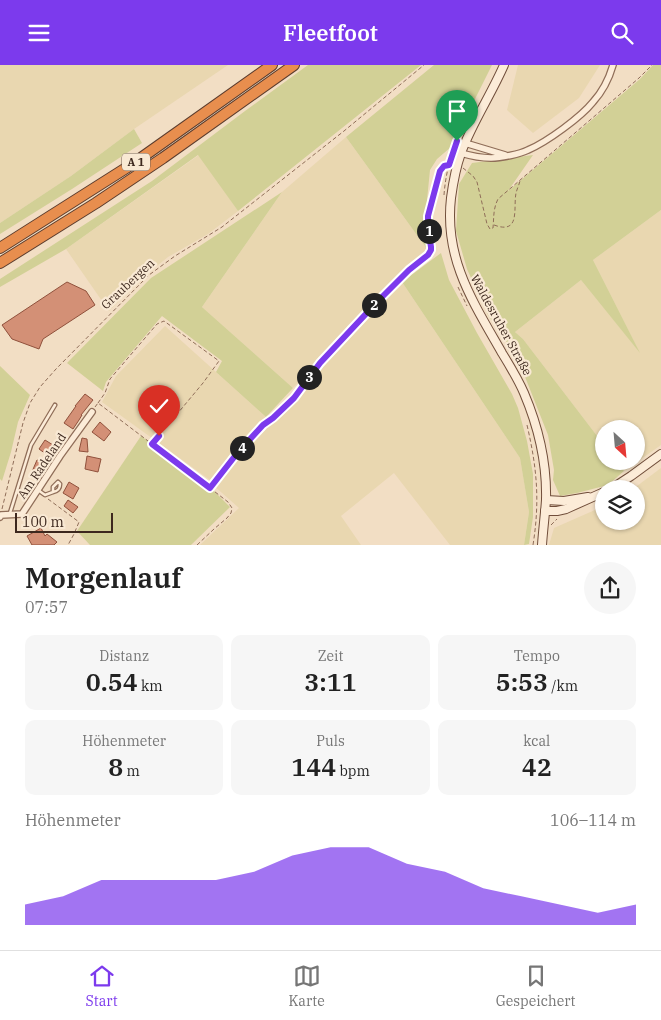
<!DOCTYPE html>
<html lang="de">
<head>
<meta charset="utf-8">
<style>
  :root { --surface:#fff; --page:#f6f6f6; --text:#222; --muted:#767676; --line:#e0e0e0; --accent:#7c3aed }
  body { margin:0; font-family:"IBM Plex Serif",serif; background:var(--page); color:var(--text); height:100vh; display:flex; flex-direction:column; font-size:19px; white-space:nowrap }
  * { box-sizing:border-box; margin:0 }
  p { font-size:16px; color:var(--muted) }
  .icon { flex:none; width:28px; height:28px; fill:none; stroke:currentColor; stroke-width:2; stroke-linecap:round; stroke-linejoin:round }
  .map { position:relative; height:480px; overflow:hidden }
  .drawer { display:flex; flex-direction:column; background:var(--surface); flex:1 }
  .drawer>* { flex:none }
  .needle { width:32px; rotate:154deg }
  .fabs { position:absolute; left:595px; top:355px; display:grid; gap:10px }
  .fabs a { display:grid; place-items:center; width:50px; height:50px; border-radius:50%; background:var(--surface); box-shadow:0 1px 4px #0004; font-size:25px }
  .scale { position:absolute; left:15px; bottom:12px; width:98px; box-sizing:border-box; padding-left:5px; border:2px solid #3d281e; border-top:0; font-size:14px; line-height:18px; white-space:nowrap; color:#3d281e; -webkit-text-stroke:4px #f9e9d4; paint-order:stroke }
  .pin { position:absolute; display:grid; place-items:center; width:42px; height:42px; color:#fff; margin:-51px -21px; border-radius:50% 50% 50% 0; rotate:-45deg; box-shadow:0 0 5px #0007 }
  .pin .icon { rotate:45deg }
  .km { position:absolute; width:25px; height:25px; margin:-12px; border-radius:50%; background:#222; color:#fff; font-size:14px; line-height:25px; text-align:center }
  .round { display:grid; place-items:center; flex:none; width:52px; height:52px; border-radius:26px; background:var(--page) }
  .overview { display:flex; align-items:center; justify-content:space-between; height:85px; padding:0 25px }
  h1 { font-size:28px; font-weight:600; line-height:38px }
  .stats { display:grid; grid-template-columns:repeat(3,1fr); gap:8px; height:85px; padding:5px 25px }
  .stats div { display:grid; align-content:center; border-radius:10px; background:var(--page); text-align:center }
  .stats b { font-size:25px; font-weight:600 }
  .stats small { font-size:14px; font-weight:400 }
  .stats p { font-size:14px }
  .chart { height:140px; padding:10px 25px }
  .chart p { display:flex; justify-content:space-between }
  .chart svg { width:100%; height:90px; margin-top:5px; fill:var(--accent); opacity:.7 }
  header { display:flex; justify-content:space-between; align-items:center; height:65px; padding:0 25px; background:var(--accent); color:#fff; font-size:22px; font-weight:600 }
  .tabs { display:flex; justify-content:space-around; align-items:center; height:70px; border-top:1px solid var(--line); background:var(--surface); font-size:14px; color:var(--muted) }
  .tabs a { display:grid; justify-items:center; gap:2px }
  .tabs .selected { color:var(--accent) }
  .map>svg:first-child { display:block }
  .farmland { fill:#e9d7b0 }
  .green { fill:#d2d096 }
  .building { fill:#d39076; stroke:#90513c }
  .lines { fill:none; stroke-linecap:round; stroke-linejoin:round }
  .lane-casing { stroke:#8f6d58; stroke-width:5 }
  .street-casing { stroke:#8f6d58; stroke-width:8 }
  .secondary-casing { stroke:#714e3b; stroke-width:10 }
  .highway-casing { stroke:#5c3c2d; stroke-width:12 }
  .path { stroke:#8f6d58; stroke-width:1; stroke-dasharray:4 2.5; stroke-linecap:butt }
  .lane { stroke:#fcecd8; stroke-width:2.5 }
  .street { stroke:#fcecd8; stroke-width:5.5 }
  .secondary { stroke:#fcecd8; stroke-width:8 }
  .highway { stroke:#e88e4e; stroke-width:10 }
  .route-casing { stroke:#fff; stroke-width:10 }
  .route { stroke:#7c3aed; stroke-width:6 }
  .labels { text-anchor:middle; stroke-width:4.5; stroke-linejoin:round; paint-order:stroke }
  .shield { fill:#f9e9d4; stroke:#756255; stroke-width:1 }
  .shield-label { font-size:11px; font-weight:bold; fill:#3d281e }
  .street-label { font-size:12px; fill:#3d281e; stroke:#f9e9d4 }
</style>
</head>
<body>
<header><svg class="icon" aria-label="menu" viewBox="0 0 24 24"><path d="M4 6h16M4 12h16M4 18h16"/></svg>Fleetfoot<svg class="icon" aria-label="search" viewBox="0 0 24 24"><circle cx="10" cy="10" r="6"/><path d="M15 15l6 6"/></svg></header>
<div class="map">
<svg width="661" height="480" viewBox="0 0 661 480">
  <rect width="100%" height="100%" fill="#f2dec4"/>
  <g class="farmland">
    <path d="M0 0H228L134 64 71 111 0 158Z"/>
    <path d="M518 0H600L579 33 533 68 507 45Z"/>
    <path d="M346 72 427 184 293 323 202 242 282 127Z"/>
    <path d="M199 90 238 146 208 169 168 192 143 212 109 246 66 184Z"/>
    <path d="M661 145V380L624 406 616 396H636V364H604V380L523 274 515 267 581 215 638 285 593 195Z"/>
    <path d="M402 217 520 393 529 447 524 480H450L394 408 341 451 361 480H200L239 443 213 420Z"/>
    <path d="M165 261 266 352 210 415 102 337 116 311Z"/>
    <path d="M661 403V480H549L554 463 604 441V456H636V424H633Z"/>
  </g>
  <g class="green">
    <path d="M308 0H421L238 146 198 90 66 184 0 222V214L152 116 245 46Z"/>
    <path d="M434 0H492L451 82 437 94 430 105 427 135V184L346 72Z"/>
    <path d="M653 0H661V145L593 195 640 288 581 215 515 267 523 274 604 380V396H616L624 406 608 420 577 428 560 431 553 415 554 405 548 370 518 294 488 250 467 204 456 166 459 119 472 98 533 90 508 126 640 14Z"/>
    <path d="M134 64 142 78 72 124 0 169V158L71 111Z"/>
    <path d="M282 127 202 242 293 323 266 352 216 307 222 296 162 251 106 317 103 326 67 298 151 213Z"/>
    <path d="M441 188 449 215 477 268 512 329 518 343 527 376 533 409V452L529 479 524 480 529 447 520 393 402 217Z"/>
    <path d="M0 301 30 330 18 357 11 387 2 416 0 414Z"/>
    <path d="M141 371 208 420 230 442 191 480H90L77 466Z"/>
  </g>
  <g class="building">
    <path d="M67 217 86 226 95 240 43 274 39 284 12 274 2 260Z"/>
    <path d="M85 329 93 335 81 350H82L79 355 73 364 64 358 76 341H75Z"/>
    <path d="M100 357 111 367 104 376 92 367Z"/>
    <path d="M82 373 87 374 88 387 79 386Z"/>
    <path d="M45 375 53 380 46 389 39 384Z"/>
    <path d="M87 391 101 394 98 407 85 404Z"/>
    <path d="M37 395 44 397 38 412 31 409Z"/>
    <path d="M69 417 79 423 73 434 63 428Z"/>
    <path d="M68 435 78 442 73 448 64 441Z"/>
    <path d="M41 463 45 471 47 469 57 477 54 480H32L27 471Z"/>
  </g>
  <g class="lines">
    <g class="lane-casing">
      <g id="lane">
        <path d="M38 425 45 430 53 427V422L58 417 60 419C60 424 58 426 53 427"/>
        <path d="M10 448 31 380 55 340"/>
      </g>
    </g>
    <g class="street-casing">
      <g id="street">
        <path d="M465 78 505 90"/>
        <path d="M461 88C471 91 481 93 491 93 501 93 520 89 528 85 547 77 581 52 593 37 603 26 609 14 613 0"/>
        <path d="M0 452 1 450 22 449 60 391 92 347"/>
      </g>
    </g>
    <g class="secondary-casing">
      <g id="secondary">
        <path d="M504 0C491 30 472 58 461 88 456 102 453 118 451 133 444 194 473 237 502 288 510 301 518 314 524 328 538 361 547 398 546 435 545 450 543 465 542 480"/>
        <path d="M611 424 631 411 661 389"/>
        <path d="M546 435 564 436 588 432"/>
        <path d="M545 446H557L566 444 604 427"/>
      </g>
    </g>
    <g class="highway-casing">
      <g id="highway">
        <path d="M0 183 134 98 272 0"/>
        <path d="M0 198 96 138 163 93 294 0"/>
      </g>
    </g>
    <g class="path">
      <path d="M463 103 473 111 477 117 487 159 490 164 493 163C494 152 493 144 498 134L639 13 652 0"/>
      <path d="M444 130C446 103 454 77 468 53"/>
      <path d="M494 160C521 170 513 143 516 128 517 124 519 120 520 116"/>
      <path d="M458 222 467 241"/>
      <path d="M98 338 105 328 110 314 157 259 164 256 219 296 203 318 152 379"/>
      <path d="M95 342 98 338 210 423"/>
      <path d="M527 360C537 403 540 436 533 480"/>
      <path d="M48 434 79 457 74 469 68 480"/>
      <path d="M2 444 23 358 30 338 40 322 56 304 149 210 175 191 222 162 344 66 424 0"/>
      <path d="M551 460 557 454"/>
      <path d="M197 480 214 464 227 453 231 448 232 443 228 437 210 423 235 391 252 372 263 360 273 353 294 333 320 298 378 236 409 205 428 190 431 185V182L428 163V151L440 106 444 101 450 100"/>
    </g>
    <use href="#lane" class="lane"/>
    <use href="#street" class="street"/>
    <use href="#secondary" class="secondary"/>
    <use href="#highway" class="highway"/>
  </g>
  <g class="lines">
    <g class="route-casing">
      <path id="route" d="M159 371 152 379 210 423 235 391 252 372 263 360 273 353 294 333 320 298 378 236 409 205 428 190 431 185V182L428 163V151L440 106 444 101 449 100 457 76"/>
    </g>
    <use href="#route" class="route"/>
  </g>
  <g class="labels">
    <rect class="shield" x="122" y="88.5" width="28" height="17" rx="4"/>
    <g class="shield-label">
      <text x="136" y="101">A 1</text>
    </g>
    <g class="street-label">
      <text transform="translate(128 219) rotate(-43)" y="4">Graubergen</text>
      <text transform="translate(501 260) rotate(61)" y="4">Waldesruher Straße</text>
      <text transform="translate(42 401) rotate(-56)" y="4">Am Radeland</text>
    </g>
  </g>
</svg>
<div class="fabs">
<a><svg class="needle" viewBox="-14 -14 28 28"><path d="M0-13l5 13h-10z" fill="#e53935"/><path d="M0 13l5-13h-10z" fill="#767676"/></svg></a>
<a><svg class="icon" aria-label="layers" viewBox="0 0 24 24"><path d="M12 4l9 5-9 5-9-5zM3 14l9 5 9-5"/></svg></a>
</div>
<div class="scale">100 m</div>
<div class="pin" style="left:457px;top:76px;background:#1e9e55"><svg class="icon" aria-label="arrive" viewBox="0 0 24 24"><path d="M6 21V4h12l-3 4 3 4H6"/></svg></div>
<div class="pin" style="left:159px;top:371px;background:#d93025"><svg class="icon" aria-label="check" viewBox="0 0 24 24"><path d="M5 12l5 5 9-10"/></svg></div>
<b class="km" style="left:429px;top:166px">1</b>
<b class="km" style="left:374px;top:240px">2</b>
<b class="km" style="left:309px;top:312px">3</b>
<b class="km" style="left:242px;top:383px">4</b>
</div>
<section class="drawer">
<div class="overview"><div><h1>Morgenlauf</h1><p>07:57</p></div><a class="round"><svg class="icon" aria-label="share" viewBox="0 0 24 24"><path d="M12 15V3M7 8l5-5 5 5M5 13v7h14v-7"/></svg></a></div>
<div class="stats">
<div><p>Distanz</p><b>0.54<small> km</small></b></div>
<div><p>Zeit</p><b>3:11</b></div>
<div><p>Tempo</p><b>5:53<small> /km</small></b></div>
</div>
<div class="stats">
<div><p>Höhenmeter</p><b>8<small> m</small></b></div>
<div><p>Puls</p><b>144<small> bpm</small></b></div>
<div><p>kcal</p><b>42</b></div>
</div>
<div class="chart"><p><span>Höhenmeter</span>106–114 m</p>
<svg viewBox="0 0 160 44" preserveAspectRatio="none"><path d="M0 44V34L10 30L20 22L30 22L40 22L50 22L60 18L70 10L80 6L90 6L100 14L110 18L120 26L130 30L140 34L150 38L160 34V44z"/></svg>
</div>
</section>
<nav class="tabs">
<a class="selected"><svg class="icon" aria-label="home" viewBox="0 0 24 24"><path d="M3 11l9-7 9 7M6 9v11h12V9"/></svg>Start</a>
<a><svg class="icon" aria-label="map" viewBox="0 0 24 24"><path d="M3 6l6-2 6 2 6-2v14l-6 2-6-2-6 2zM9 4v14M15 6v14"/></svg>Karte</a>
<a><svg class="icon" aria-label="saved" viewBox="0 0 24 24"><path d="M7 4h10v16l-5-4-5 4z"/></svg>Gespeichert</a>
</nav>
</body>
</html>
